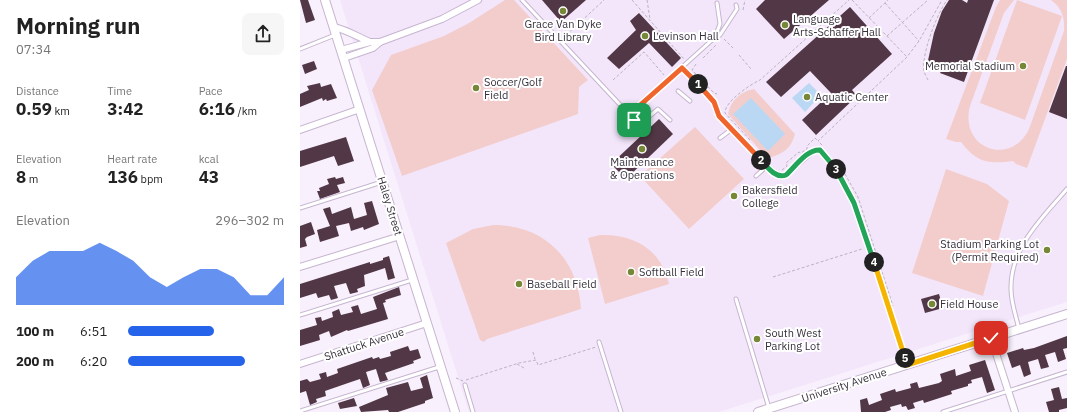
<!DOCTYPE html>
<html lang="en">
<head>
<meta charset="utf-8">
<style>
  :root { --surface:#fff; --page:#f6f6f6; --text:#222; --muted:#767676; --accent:#2563eb }
  body { margin:0; font-family:"IBM Plex Sans",sans-serif; background:var(--page); color:var(--text); height:100vh; display:flex; flex-direction:column; font-size:15px; white-space:nowrap }
  * { box-sizing:border-box; margin:0 }
  p { font-size:13px; color:var(--muted) }
  .icon { flex:none; width:22px; height:22px; fill:none; stroke:currentColor; stroke-width:2; stroke-linecap:round; stroke-linejoin:round }
  .map { position:relative; flex:1; overflow:hidden }
  .drawer { display:flex; flex-direction:column; background:var(--surface); width:300px }
  .drawer>* { flex:none }
  .pin { position:absolute; display:grid; place-items:center; width:34px; height:34px; color:#fff; margin:-17px; border-radius:8px; box-shadow:0 2px 6px #0006 }
  .km { position:absolute; width:20px; height:20px; margin:-10px; border-radius:50%; background:#222; color:#fff; font-size:11px; line-height:20px; text-align:center }
  .round { display:grid; place-items:center; flex:none; width:42px; height:42px; border-radius:8px; background:var(--page) }
  .headline { display:flex; align-items:center; justify-content:space-between; height:68px; padding:0 16px }
  h1 { font-size:22px; font-weight:700; line-height:30px }
  .figures { display:grid; grid-template-columns:repeat(3,1fr); gap:6px; height:68px; padding:4px 16px }
  .figures div { display:grid; align-content:center }
  .figures b { font-size:17px; font-weight:700 }
  .figures small { font-size:11px; font-weight:400 }
  .figures p { font-size:11px }
  .chart { height:112px; padding:8px 16px }
  .chart p { display:flex; justify-content:space-between }
  .chart svg { width:100%; height:72px; margin-top:4px; fill:var(--accent); opacity:.7 }
  ul { padding:0 16px; list-style:none; font-size:13px }
  li { display:grid; grid-template-columns:64px 48px 1fr; align-items:center; height:30px }
  li i { height:10px; border-radius:5px; background:var(--accent) }
  main { display:flex; flex:1; min-height:0 }
  .map>svg:first-child { display:block }
  .built { fill:#f3e6fb }
  .green { fill:#f3cdcc }
  .water { fill:#bad8f3 }
  .building { fill:#523846 }
  .lines { fill:none; stroke-linecap:round; stroke-linejoin:round }
  .service-casing { stroke:#c6b5d0; stroke-width:5 }
  .minor-casing { stroke:#c6b5d0; stroke-width:8 }
  .tertiary-casing { stroke:#c6b5d0; stroke-width:10 }
  .path { stroke:#bab3be; stroke-width:1; stroke-dasharray:3 2; stroke-linecap:butt }
  .service { stroke:#fff; stroke-width:3 }
  .minor { stroke:#fff; stroke-width:6 }
  .tertiary { stroke:#fff; stroke-width:8 }
  .split-1-casing { stroke:#fff; stroke-width:8 }
  .split-2-casing { stroke:#fff; stroke-width:8 }
  .split-3-casing { stroke:#fff; stroke-width:8 }
  .split-4-casing { stroke:#fff; stroke-width:8 }
  .split-5-casing { stroke:#fff; stroke-width:8 }
  .split-6-casing { stroke:#fff; stroke-width:8 }
  .split-1 { stroke:#f0652b; stroke-width:5 }
  .split-2 { stroke:#f0652b; stroke-width:5 }
  .split-3 { stroke:#22a559; stroke-width:5 }
  .split-4 { stroke:#22a559; stroke-width:5 }
  .split-5 { stroke:#f5b400; stroke-width:5 }
  .split-6 { stroke:#f5b400; stroke-width:5 }
  .poi-dot { fill:#768838; stroke:#fff; stroke-width:1.5 }
  .labels { text-anchor:middle; stroke-width:4; stroke-linejoin:round; paint-order:stroke }
  .poi-label { font-size:11px; fill:#37313c; stroke:#fff; text-anchor:start }
  .street-label { font-size:11px; fill:#37313c; stroke:#fff }
</style>
</head>
<body>
<main>
<section class="drawer">
<div class="headline"><div><h1>Morning run</h1><p>07:34</p></div><a class="round"><svg class="icon" aria-label="share" viewBox="0 0 24 24"><path d="M12 15V3M7 8l5-5 5 5M5 13v7h14v-7"/></svg></a></div>
<div class="figures">
<div><p>Distance</p><b>0.59<small> km</small></b></div>
<div><p>Time</p><b>3:42</b></div>
<div><p>Pace</p><b>6:16<small> /km</small></b></div>
</div>
<div class="figures">
<div><p>Elevation</p><b>8<small> m</small></b></div>
<div><p>Heart rate</p><b>136<small> bpm</small></b></div>
<div><p>kcal</p><b>43</b></div>
</div>
<div class="chart"><p><span>Elevation</span>296–302 m</p>
<svg viewBox="0 0 160 44" preserveAspectRatio="none"><path d="M0 44V27L10 17L20 11L30 11L40 11L50 6L60 11L70 17L80 27L90 33L100 27L110 22L120 22L130 27L140 38L150 38L160 27V44z"/></svg>
</div>
<ul>
<li><b>100 m</b>6:51<i style="width:55%"></i></li>
<li><b>200 m</b>6:20<i style="width:75%"></i></li>
</ul>
</section>
<div class="map">
<svg width="767" height="412" viewBox="0 0 767 412">
  <rect width="100%" height="100%" fill="#f8f0fc"/>
  <path class="built" d="M40 0H767V302L419 412H169Z"/>
  <g class="green">
    <path d="M205 0H214L288 80 279 87 278 114 102 176 72 90 91 55 144 36 169 23Z"/>
    <path d="M700 0H714L704 13 670 106C659 149 711 167 729 129L764 31C765 18 762 8 751 0H767V59L727 168 716 164 713 161C688 164 677 163 661 142H656L646 139 696 7Z"/>
    <path d="M717 0 762 16 725 120 680 103Z"/>
    <path d="M454 89 495 134C491 149 482 155 467 158L428 114C431 100 440 92 454 89Z"/>
    <path d="M395 127 444 179 389 229 340 176Z"/>
    <path d="M646 169 687 184 709 201 683 296 612 273Z"/>
    <path d="M193 225C244 225 278 258 281 309L187 339 184 342 180 340 146 243 173 229Z"/>
    <path d="M300 235C334 234 361 249 369 284L305 304 288 238Z"/>
  </g>
  <g class="water">
    <path d="M509 83 521 95 505 112 492 98Z"/>
    <path d="M451 98 485 134 468 151 433 114Z"/>
  </g>
  <g class="building">
    <path d="M0 0H8L15 20 6 23Z"/>
    <path d="M242 0H286L261 22Z"/>
    <path d="M465 0H529L484 39 456 9Z"/>
    <path d="M649 0H662L667 3 668 0H694L664 82 640 73 643 68 627 65 634 33 642 11Z"/>
    <path d="M550 7 592 54 552 90 557 96 516 135 502 120 531 93 510 71 481 97 466 82Z"/>
    <path d="M339 13 381 58 372 67 349 43 319 69 307 58 336 30 330 21Z"/>
    <path d="M14 61 17 69 5 74 2 65Z"/>
    <path d="M766 66H767V119L749 112Z"/>
    <path d="M20 83 21 87 31 84 37 98 27 101 26 99 23 101 22 98 0 107V94L9 90 7 86Z"/>
    <path d="M359 119 373 134 326 179 311 164Z"/>
    <path d="M46 137 54 161 38 166 34 156 0 167V151Z"/>
    <path d="M35 177 36 179 43 177 45 183 37 185 40 192 20 199 17 191H20L19 188 29 184 27 179Z"/>
    <path d="M72 201 79 224 64 230 63 227 51 231 49 223 36 226 39 236 20 242 17 230 30 226 23 209 30 207 32 214 51 207 54 219 67 215 64 203Z"/>
    <path d="M11 222 15 234 7 237 5 239 7 246 0 248V226Z"/>
    <path d="M89 256 95 278 88 280 85 268 64 275 65 286 57 289 58 292 50 294 46 283 34 286 38 298 31 300 29 295 18 298 16 293 0 298V284L70 262V264L83 260V258Z"/>
    <path d="M99 287 101 295 85 300 86 302 83 303 88 319 48 331 47 330 31 337 29 331 19 335 20 340 0 346V330L17 325 15 318 21 317 22 321 33 317 32 312 39 309 41 315 53 312 51 307 58 305 61 314 77 309 73 297Z"/>
    <path d="M639 294 643 308 625 313 621 299Z"/>
    <path d="M767 336V348L763 349 766 359 758 362 755 352 745 355 749 367 741 369 738 359 728 362 731 374 724 377 720 365 712 368 707 353 723 348 724 350 734 348Z"/>
    <path d="M108 346 110 351 118 349 121 358 113 361 114 363 85 373 88 380 80 382 76 369 66 372 70 385 63 388 60 379 51 382 25 391 26 396 16 399 17 402 10 405 6 391 0 393V381L7 379 10 382 21 379 19 374 26 372 27 377 38 373 37 369 72 357 73 359 79 357 80 359 91 356 90 352Z"/>
    <path d="M685 360 695 390 687 393 682 377 671 380 672 383 668 384V386L651 391 652 394 624 403 623 400 613 403 615 408 608 410 606 406 602 407 601 404 590 407 591 410 585 412H561L560 400 567 398 569 405 582 400 580 394 595 389 596 392 611 388 610 384 617 382 619 388 639 383 642 381 640 374 655 369 656 376 671 371 669 365Z"/>
    <path d="M127 375 133 398 125 401V403L98 412H89L88 410 61 412 59 407 88 395 86 388 108 382 111 391 123 388 120 378Z"/>
    <path d="M759 387 762 399 767 398V408L759 410V412H749L746 402 754 400 751 389Z"/>
    <path d="M54 398 57 406 40 409 38 403Z"/>
  </g>
  <g class="lines">
    <g class="service-casing">
      <g id="service">
        <path d="M222 0 339 125 358 109 370 120"/>
        <path d="M415 37 420 24 417 3"/>
        <path d="M0 49 35 35"/>
        <path d="M382 68 414 102 419 116 478 176 486 175 515 150H520L536 168 554 203 607 365"/>
        <path d="M378 91 390 101"/>
        <path d="M329 115 411 41 420 35 437 9 436 5"/>
        <path d="M420 138 432 129"/>
        <path d="M456 176 467 166"/>
        <path d="M0 208 82 182"/>
        <path d="M436 299 469 408"/>
        <path d="M0 315 112 280"/>
        <path d="M719 329C716 316 711 303 711 289 710 248 742 218 767 189"/>
        <path d="M299 342 321 412"/>
        <path d="M165 385 173 412"/>
        <path d="M0 411 139 367"/>
        <path d="M643 412 767 372"/>
      </g>
    </g>
    <g class="minor-casing">
      <g id="minor">
        <path d="M34 27C47 30 58 37 70 42"/>
        <path d="M41 50 70 42H80L142 19 178 0"/>
        <path d="M44 58 73 48 80 42"/>
        <path d="M0 130 60 109"/>
        <path d="M0 267 100 236"/>
        <path d="M691 338 715 412"/>
        <path d="M0 364 127 323"/>
      </g>
    </g>
    <g class="tertiary-casing">
      <g id="tertiary">
        <path d="M25 0 155 412"/>
        <path d="M458 412 767 314"/>
      </g>
    </g>
    <g class="path">
      <path d="M332 0 384 59"/>
      <path d="M347 0 350 19"/>
      <path d="M552 0 607 57"/>
      <path d="M585 3 619 41"/>
      <path d="M443 10 445 0"/>
      <path d="M569 18 588 0"/>
      <path d="M587 36 628 0"/>
      <path d="M263 38 304 0"/>
      <path d="M424 39 433 48"/>
      <path d="M439 55 451 69"/>
      <path d="M403 58 417 44"/>
      <path d="M396 64 392 70 414 93 417 94"/>
      <path d="M313 80 344 52 364 75"/>
      <path d="M628 80C627 78 625 74 624 72 621 54 637 14 647 0"/>
      <path d="M450 140 425 113C424 102 451 84 460 80L549 0"/>
      <path d="M522 145 518 141 607 57 619 41 642 0"/>
      <path d="M482 170 487 166 486 163 499 152 501 153 507 149V146L515 138 518 141"/>
      <path d="M545 174 558 197 593 306"/>
      <path d="M473 277 562 249"/>
      <path d="M233 352 235 359"/>
      <path d="M217 364 224 368"/>
      <path d="M156 378 163 381"/>
      <path d="M166 380 219 363 236 360 238 365 296 347"/>
    </g>
    <use href="#service" class="service"/>
    <use href="#minor" class="minor"/>
    <use href="#tertiary" class="tertiary"/>
  </g>
  <g class="lines">
    <g class="split-1-casing">
      <path id="split-1" d="M334 120 329 115 382 68 398 84"/>
    </g>
    <g class="split-2-casing">
      <path id="split-2" d="M398 84 414 102 419 116 461 160"/>
    </g>
    <g class="split-3-casing">
      <path id="split-3" d="M461 160C468 168 476 179 486 175 495 167 507 149 520 150L536 169"/>
    </g>
    <g class="split-4-casing">
      <path id="split-4" d="M536 169 554 203 574 262"/>
    </g>
    <g class="split-5-casing">
      <path id="split-5" d="M574 262 605 358"/>
    </g>
    <g class="split-6-casing">
      <path id="split-6" d="M605 358 607 365 691 338"/>
    </g>
    <use href="#split-1" class="split-1"/>
    <use href="#split-2" class="split-2"/>
    <use href="#split-3" class="split-3"/>
    <use href="#split-4" class="split-4"/>
    <use href="#split-5" class="split-5"/>
    <use href="#split-6" class="split-6"/>
  </g>
  <g class="poi-dot">
    <circle cx="263" cy="11" r="4"/>
    <circle cx="485" cy="25" r="4"/>
    <circle cx="345" cy="36" r="4"/>
    <circle cx="723" cy="66" r="4"/>
    <circle cx="176" cy="88" r="4"/>
    <circle cx="507" cy="97" r="4"/>
    <circle cx="342" cy="149" r="4"/>
    <circle cx="434" cy="196" r="4"/>
    <circle cx="747" cy="250" r="4"/>
    <circle cx="331" cy="272" r="4"/>
    <circle cx="219" cy="284" r="4"/>
    <circle cx="632" cy="304" r="4"/>
    <circle cx="457" cy="339" r="4"/>
  </g>
  <g class="labels">
    <g class="poi-label">
      <text x="493" y="23">Language<tspan x="493" dy="13">Arts-Schaffer Hall</tspan></text>
      <text x="263" y="28" text-anchor="middle">Grace Van Dyke<tspan x="263" dy="13">Bird Library</tspan></text>
      <text x="353" y="40">Levinson Hall</text>
      <text x="715" y="70" text-anchor="end">Memorial Stadium</text>
      <text x="184" y="86">Soccer/Golf<tspan x="184" dy="13">Field</tspan></text>
      <text x="515" y="101">Aquatic Center</text>
      <text x="342" y="166" text-anchor="middle">Maintenance<tspan x="342" dy="13">&amp; Operations</tspan></text>
      <text x="442" y="194">Bakersfield<tspan x="442" dy="13">College</tspan></text>
      <text x="739" y="248" text-anchor="end">Stadium Parking Lot<tspan x="739" dy="13">(Permit Required)</tspan></text>
      <text x="339" y="276">Softball Field</text>
      <text x="227" y="288">Baseball Field</text>
      <text x="640" y="308">Field House</text>
      <text x="465" y="337">South West<tspan x="465" dy="13">Parking Lot</tspan></text>
    </g>
    <g class="street-label">
      <text transform="translate(90 206) rotate(73)" y="4">Haley Street</text>
      <text transform="translate(64 344) rotate(-18)" y="4">Shattuck Avenue</text>
      <text transform="translate(544 385) rotate(-18)" y="4">University Avenue</text>
    </g>
  </g>
</svg>
<div class="pin" style="left:334px;top:120px;background:#1e9e55"><svg class="icon" aria-label="arrive" viewBox="0 0 24 24"><path d="M6 21V4h12l-3 4 3 4H6"/></svg></div>
<div class="pin" style="left:691px;top:338px;background:#d93025"><svg class="icon" aria-label="check" viewBox="0 0 24 24"><path d="M5 12l5 5 9-10"/></svg></div>
<b class="km" style="left:398px;top:84px">1</b>
<b class="km" style="left:461px;top:160px">2</b>
<b class="km" style="left:536px;top:169px">3</b>
<b class="km" style="left:574px;top:262px">4</b>
<b class="km" style="left:605px;top:358px">5</b>
</div>
</main>
</body>
</html>
